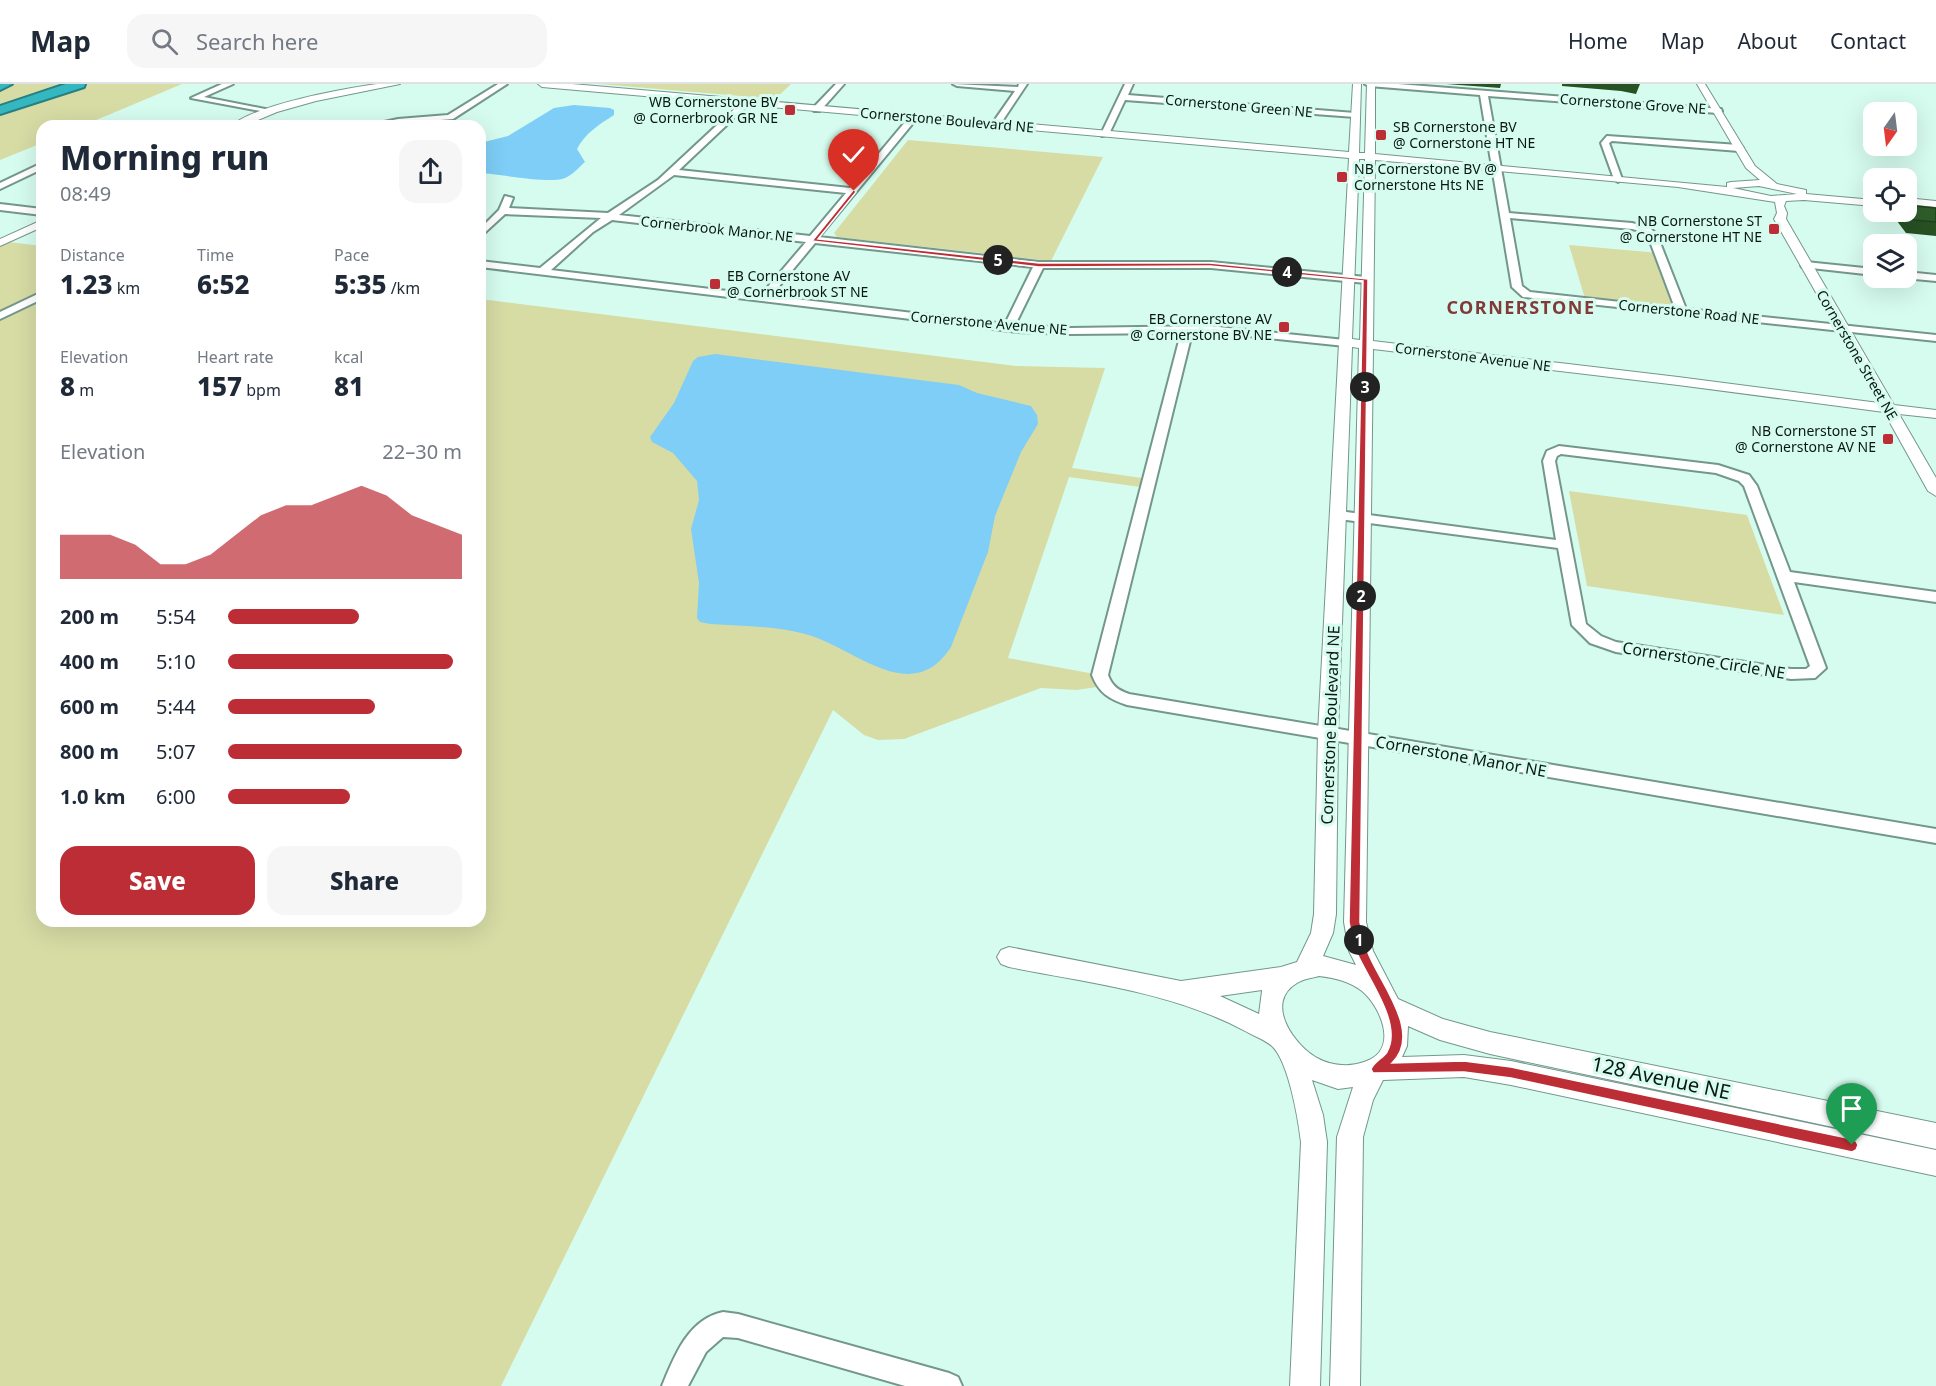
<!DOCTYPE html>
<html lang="en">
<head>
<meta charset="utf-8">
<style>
  :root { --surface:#fff; --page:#f6f6f7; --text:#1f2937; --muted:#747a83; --line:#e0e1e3; --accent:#bd2d36 }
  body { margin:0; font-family:"Noto Sans",sans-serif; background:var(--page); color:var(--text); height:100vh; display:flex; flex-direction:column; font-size:22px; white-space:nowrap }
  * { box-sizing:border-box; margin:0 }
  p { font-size:20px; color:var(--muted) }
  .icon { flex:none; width:33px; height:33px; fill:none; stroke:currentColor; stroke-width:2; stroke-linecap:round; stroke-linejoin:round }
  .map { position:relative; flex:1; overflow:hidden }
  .details { position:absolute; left:36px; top:36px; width:450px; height:807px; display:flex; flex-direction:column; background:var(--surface); border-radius:18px; box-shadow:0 6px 24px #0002 }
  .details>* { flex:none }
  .needle { width:39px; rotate:194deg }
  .controls { position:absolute; left:1863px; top:18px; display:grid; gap:12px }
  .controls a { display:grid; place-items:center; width:54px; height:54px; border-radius:12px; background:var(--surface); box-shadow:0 6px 24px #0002; font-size:30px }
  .pin { position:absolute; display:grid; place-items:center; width:51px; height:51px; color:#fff; margin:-62px -26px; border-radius:50% 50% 50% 0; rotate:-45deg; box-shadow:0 0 6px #0007 }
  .pin .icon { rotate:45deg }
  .km { position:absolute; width:30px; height:30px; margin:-15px; border-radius:50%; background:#222; color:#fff; font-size:16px; line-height:30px; text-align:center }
  .round { display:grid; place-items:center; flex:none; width:63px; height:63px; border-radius:18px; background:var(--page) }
  .summary { display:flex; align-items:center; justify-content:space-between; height:102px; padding:0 24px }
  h1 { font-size:33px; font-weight:800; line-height:45px }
  .metrics { display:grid; grid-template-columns:repeat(3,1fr); gap:9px; height:102px; padding:6px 24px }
  .metrics div { display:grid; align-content:center }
  .metrics b { font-size:26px; font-weight:800 }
  .metrics small { font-size:16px; font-weight:400 }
  .metrics p { font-size:16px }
  .chart { height:168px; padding:12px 24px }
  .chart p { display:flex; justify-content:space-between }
  .chart svg { width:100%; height:108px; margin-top:6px; fill:var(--accent); opacity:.7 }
  .action { display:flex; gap:12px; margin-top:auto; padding:12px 24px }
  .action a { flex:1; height:69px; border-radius:18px; background:var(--accent); color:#fff; font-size:24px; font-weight:800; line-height:69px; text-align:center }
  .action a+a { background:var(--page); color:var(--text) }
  ul { padding:0 24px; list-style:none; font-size:20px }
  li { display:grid; grid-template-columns:96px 72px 1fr; align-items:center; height:45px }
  li i { height:15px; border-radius:8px; background:var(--accent) }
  header { display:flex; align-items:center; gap:36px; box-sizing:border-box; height:84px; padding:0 30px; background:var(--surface); border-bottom:2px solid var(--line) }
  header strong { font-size:28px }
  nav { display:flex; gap:33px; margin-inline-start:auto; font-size:21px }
  .search { width:420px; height:54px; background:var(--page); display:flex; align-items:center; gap:15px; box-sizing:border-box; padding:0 21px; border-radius:18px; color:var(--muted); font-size:22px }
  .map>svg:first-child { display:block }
  .green { fill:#d7dca5 }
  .water { fill:#7ecef7 }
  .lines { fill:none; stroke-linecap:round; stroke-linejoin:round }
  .minor-casing { stroke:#73978b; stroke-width:4 }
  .tertiary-casing { stroke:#73978b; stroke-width:2 }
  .motorway-casing { stroke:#267f83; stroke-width:4 }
  .minor { fill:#fff; fill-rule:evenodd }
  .tertiary { fill:#fff; fill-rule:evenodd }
  .motorway { fill:#35b7c0; fill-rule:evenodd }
  .wall { fill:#285124 }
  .building { fill:#2e5e2a; stroke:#20421d; stroke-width:1.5 }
  .route { fill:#bd2d36; stroke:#fff; stroke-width:1.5 }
  .poi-dot { fill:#bd2d36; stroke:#d6fcef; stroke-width:2 }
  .labels { text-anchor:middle; stroke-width:6; stroke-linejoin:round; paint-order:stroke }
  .far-poi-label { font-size:14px; fill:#091813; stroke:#d6fcef; text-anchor:end }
  .far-street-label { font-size:14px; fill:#091813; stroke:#d6fcef }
  .street-label { font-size:16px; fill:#091813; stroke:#d6fcef }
  .far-district-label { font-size:18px; font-weight:bold; letter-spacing:1.5px; fill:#823a39; stroke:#d6fcef }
  .near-street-label { font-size:20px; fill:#091813; stroke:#d6fcef }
</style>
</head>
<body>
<header>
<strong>Map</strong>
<div class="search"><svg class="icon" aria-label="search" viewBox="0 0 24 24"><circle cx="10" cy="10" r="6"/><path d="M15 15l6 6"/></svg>Search here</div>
<nav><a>Home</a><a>Map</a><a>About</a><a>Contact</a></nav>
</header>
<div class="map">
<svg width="1936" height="1302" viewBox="0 0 1936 1302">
  <rect width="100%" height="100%" fill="#d6fcef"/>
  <g class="green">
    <path d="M0 0H182L82 42H42V59L0 76Z"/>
    <path d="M599 0H791L775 15Z"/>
    <path d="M908 56 1103 73 1051 177 837 153 834 149Z"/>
    <path d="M0 157 42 162V837H480V215L1016 282 1105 284 1072 384 1149 395 1147 404 1069 393 1008 574 1100 591 1103 602 1077 606 1041 604 904 655 878 656 864 651 833 626 501 1302H0Z"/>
    <path d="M1569 161 1659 169 1682 228 1586 218Z"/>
    <path d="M1569 407 1747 431 1784 531 1587 502Z"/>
  </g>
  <g class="water">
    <path d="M574 21 610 24 614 26V31C600 40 585 49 577 65L585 78C578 84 571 93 562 95 546 99 499 90 480 89V59L508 52 554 24Z"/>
    <path d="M715 270 959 301 977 309 1031 322 1037 331 1038 340 1021 368 995 432 988 468 951 563C911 625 853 562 805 550 775 542 742 542 710 540L700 538 697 534 699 499 691 445 699 416 697 397 673 369 652 358 650 353 674 319 693 277 698 273Z"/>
  </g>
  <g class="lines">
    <g class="minor-casing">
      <g id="minor">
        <path d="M222 0H233L204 13 275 27 271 29 191 14Z"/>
        <path d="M498 0H507L453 35 366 42 398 35 448 31Z"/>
        <path d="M836 0H844L820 27H814V23Z"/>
        <path d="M953 0 1018 3 1019 0H1027L999 42H996L992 40 1015 7 957 2Z"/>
        <path d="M1125 0H1133L1128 11 1355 29 1359 31 1355 33 1125 16 1109 50 1102 52 1101 50Z"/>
        <path d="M1365 0H1398L1721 25 1722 27 1718 29 1488 12 1509 129 1632 139 1650 144 1657 151 1686 225 1936 251V257L1523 213 1512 203 1480 11 1369 2ZM1510 134 1632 145 1644 148 1648 152 1675 224 1530 208 1522 202Z"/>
        <path d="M744 16 751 18 679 86 850 104 911 31 918 33 819 153 1039 178H1211L1366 193 1371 196 1366 199 1211 184H1043L1015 241 1070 244 1209 242 1345 256 1351 259 1345 262 1209 248 1192 249 1108 591C1112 602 1118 606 1129 610L1936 745V759L1127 621C1109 615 1099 609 1092 591L1181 249 1070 250 1018 248 480 183V177L540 184 601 134 505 130 480 153V145L499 126 505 112 513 114 509 124 608 129 658 96ZM674 91 846 109 810 152 619 131ZM612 136 806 158 761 211 551 186 593 148ZM815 159 1033 183 1005 240 771 212Z"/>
        <path d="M1607 52 1739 61 1743 64 1739 67 1612 57 1609 59 1622 95 1618 98 1614 95 1601 59Z"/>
        <path d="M42 79V85L0 105V99Z"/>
        <path d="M0 120 42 125V131L0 126Z"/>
        <path d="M1806 178 1874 185V191L1802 183 1801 181Z"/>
        <path d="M1906 188 1936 191V197L1904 194H1906Z"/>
        <path d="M42 208V215L0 235V228Z"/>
        <path d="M1559 362 1718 381 1749 391 1757 402 1790 488 1936 508V518L1794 498 1826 584 1815 594 1791 595 1616 568 1590 559 1572 541 1558 464 1339 435 1332 431 1339 427 1556 456 1543 377 1547 367ZM1561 370 1716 389 1739 397 1744 402 1810 582 1806 585H1791L1616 558 1601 552 1586 540 1555 377 1557 372Z"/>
        <path d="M723 1228 738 1230 949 1289 958 1293 962 1302H905L738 1254 723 1253 706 1268 688 1302H662C674 1273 688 1235 723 1228Z"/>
      </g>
    </g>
    <g class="tertiary-casing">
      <g id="tertiary">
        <path d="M377 0H400L316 17 277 28 244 42H231C257 20 342 5 377 0Z"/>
        <path d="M538 0H572L1349 68 1353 0H1361L1359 69H1365L1367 0H1375V70L1727 103V99L1731 98 1760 96 1746 84 1697 0H1705L1755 82 1777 100 1806 106V110L1874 116V122L1804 116 1786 117 1784 122 1787 129 1786 135 1894 321 1936 326V334L1899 330 1936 394V412L1928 407 1884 328 1678 301 1373 265 1366 838 1373 867 1398 915 1443 935 1490 948 1936 1039V1065L1490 970 1440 956 1408 942 1407 962 1402 973 1464 971 1511 977 1936 1066V1092L1511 1001 1464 993 1383 996 1373 1016 1363 1053 1360 1302H1330L1337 1053 1353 1003 1338 1005 1312 996 1323 1031 1327 1058 1320 1302H1290L1301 1058C1298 1034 1289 980 1273 963 1266 956 1254 952 1245 947 1173 908 1089 899 1009 883L1001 880 997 873 1001 866 1009 863 1181 897 1281 883 1297 878 1311 849 1314 830 1318 649 1349 74 542 3ZM1359 75H1365L1360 256 1352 255ZM1375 76 1678 103 1775 118 1777 129 1774 135 1879 319 1678 293 1373 257ZM1759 102 1797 110 1771 112 1733 104ZM1352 263 1359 264 1344 838 1349 867 1356 881 1323 872 1333 849 1336 830 1338 649ZM1319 892C1335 894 1349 897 1362 907 1381 923 1400 967 1364 978 1351 983 1332 982 1319 975 1295 963 1263 919 1297 899 1303 895 1312 894 1319 892ZM1262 907 1259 930 1220 912 1262 906Z"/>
        <path d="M1906 114 1936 117V123L1906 120Z"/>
        <path d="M42 136V143L0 162V155Z"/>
      </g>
    </g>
    <g class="motorway-casing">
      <g id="motorway">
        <path d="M0 0H12L0 6Z"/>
        <path d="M66 0H85L84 3 0 30V22Z"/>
      </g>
    </g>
    <use href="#minor" class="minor"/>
    <use href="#tertiary" class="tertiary"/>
    <use href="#motorway" class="motorway"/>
  </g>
  <g class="wall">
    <path d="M1446 0H1501L1500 4Z"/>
    <path d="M1562 0H1640L1636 10 1621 7 1562 2Z"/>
    <path d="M1936 124V152L1906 149 1894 133 1897 128H1906Z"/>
  </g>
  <path class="building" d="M1906 121 1936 124V138L1914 136 1906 127Z"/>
  <path class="route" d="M854 105 856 108 818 155 1039 179H1210L1368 195 1360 838C1362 847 1364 857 1367 866 1377 896 1424 948 1392 979L1464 977 1511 983 1852 1055 1856 1057 1858 1061 1856 1066 1852 1068 1511 994 1464 988 1373 989 1371 985C1375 977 1383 974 1387 968 1403 940 1368 895 1357 869 1353 860 1351 848 1349 838L1363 197 1210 182 1039 183 812 157Z"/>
  <g class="poi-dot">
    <rect x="784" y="20" width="12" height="12" rx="3"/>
    <rect x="1375" y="45" width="12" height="12" rx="3"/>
    <rect x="1336" y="87" width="12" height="12" rx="3"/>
    <rect x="1768" y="139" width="12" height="12" rx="3"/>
    <rect x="709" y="194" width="12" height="12" rx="3"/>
    <rect x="1278" y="237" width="12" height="12" rx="3"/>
    <rect x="1882" y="349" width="12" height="12" rx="3"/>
  </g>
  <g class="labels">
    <g class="far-poi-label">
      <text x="778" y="23">WB Cornerstone BV<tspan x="778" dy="16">@ Cornerbrook GR NE</tspan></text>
      <text x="1393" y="48" text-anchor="start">SB Cornerstone BV<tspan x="1393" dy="16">@ Cornerstone HT NE</tspan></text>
      <text x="1354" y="90" text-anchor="start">NB Cornerstone BV @<tspan x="1354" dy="16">Cornerstone Hts NE</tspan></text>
      <text x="1762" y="142">NB Cornerstone ST<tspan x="1762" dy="16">@ Cornerstone HT NE</tspan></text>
      <text x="727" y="197" text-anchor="start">EB Cornerstone AV<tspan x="727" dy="16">@ Cornerbrook ST NE</tspan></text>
      <text x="1272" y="240">EB Cornerstone AV<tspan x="1272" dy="16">@ Cornerstone BV NE</tspan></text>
      <text x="1876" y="352">NB Cornerstone ST<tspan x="1876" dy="16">@ Cornerstone AV NE</tspan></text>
    </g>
    <g class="far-street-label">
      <text transform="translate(1633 20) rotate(4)" y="5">Cornerstone Grove NE</text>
      <text transform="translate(1239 22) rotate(5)" y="5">Cornerstone Green NE</text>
      <text transform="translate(947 36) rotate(5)" y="5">Cornerstone Boulevard NE</text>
      <text transform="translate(717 145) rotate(6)" y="5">Cornerbrook Manor NE</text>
      <text transform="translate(1689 228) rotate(6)" y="5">Cornerstone Road NE</text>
      <text transform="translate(989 239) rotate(5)" y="5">Cornerstone Avenue NE</text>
      <text transform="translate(1857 271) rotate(60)" y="5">Cornerstone Street NE</text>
      <text transform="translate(1473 273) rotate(7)" y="5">Cornerstone Avenue NE</text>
    </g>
    <g class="street-label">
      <text transform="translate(1704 576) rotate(9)" y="6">Cornerstone Circle NE</text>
      <text transform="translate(1330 641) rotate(-88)" y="6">Cornerstone Boulevard NE</text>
      <text transform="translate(1461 672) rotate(10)" y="6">Cornerstone Manor NE</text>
    </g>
    <g class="far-district-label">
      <text x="1521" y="230">CORNERSTONE</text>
    </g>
    <g class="near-street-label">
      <text transform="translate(1661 994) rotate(12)" y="7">128 Avenue NE</text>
    </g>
  </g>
</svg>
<div class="controls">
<a><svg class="needle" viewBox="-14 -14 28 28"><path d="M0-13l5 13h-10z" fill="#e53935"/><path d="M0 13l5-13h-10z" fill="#747a83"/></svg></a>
<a><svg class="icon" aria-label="locate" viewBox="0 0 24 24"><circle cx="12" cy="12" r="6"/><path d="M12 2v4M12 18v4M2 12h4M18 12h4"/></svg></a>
<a><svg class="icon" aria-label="layers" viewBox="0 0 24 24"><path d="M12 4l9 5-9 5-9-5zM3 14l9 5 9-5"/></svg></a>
</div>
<div class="pin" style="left:1852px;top:1061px;background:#1e9e55"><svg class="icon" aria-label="arrive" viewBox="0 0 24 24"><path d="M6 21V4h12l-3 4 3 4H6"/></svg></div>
<div class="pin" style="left:854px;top:107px;background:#d93025"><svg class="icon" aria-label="check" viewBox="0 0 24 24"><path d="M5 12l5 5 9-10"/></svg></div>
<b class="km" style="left:1359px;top:856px">1</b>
<b class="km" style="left:1361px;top:512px">2</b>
<b class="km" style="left:1365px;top:303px">3</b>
<b class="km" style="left:1287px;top:188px">4</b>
<b class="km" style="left:998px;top:176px">5</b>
<section class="details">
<div class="summary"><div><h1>Morning run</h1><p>08:49</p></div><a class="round"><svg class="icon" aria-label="share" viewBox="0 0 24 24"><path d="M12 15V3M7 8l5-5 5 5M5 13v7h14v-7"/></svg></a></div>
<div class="metrics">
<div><p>Distance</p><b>1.23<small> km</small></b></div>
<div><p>Time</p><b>6:52</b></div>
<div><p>Pace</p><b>5:35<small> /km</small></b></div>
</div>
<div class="metrics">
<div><p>Elevation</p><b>8<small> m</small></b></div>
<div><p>Heart rate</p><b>157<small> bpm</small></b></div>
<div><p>kcal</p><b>81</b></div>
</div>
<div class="chart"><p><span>Elevation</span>22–30 m</p>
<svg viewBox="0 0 160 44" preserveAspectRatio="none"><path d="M0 44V26L10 26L20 26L30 30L40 38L50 38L60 34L70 26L80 18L90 14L100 14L110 10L120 6L130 10L140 18L150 22L160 26V44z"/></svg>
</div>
<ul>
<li><b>200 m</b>5:54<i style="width:56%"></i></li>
<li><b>400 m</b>5:10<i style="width:96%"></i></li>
<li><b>600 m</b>5:44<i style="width:63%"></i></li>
<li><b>800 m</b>5:07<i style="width:100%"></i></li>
<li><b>1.0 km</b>6:00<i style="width:52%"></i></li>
</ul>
<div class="action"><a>Save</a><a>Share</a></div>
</section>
</div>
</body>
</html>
